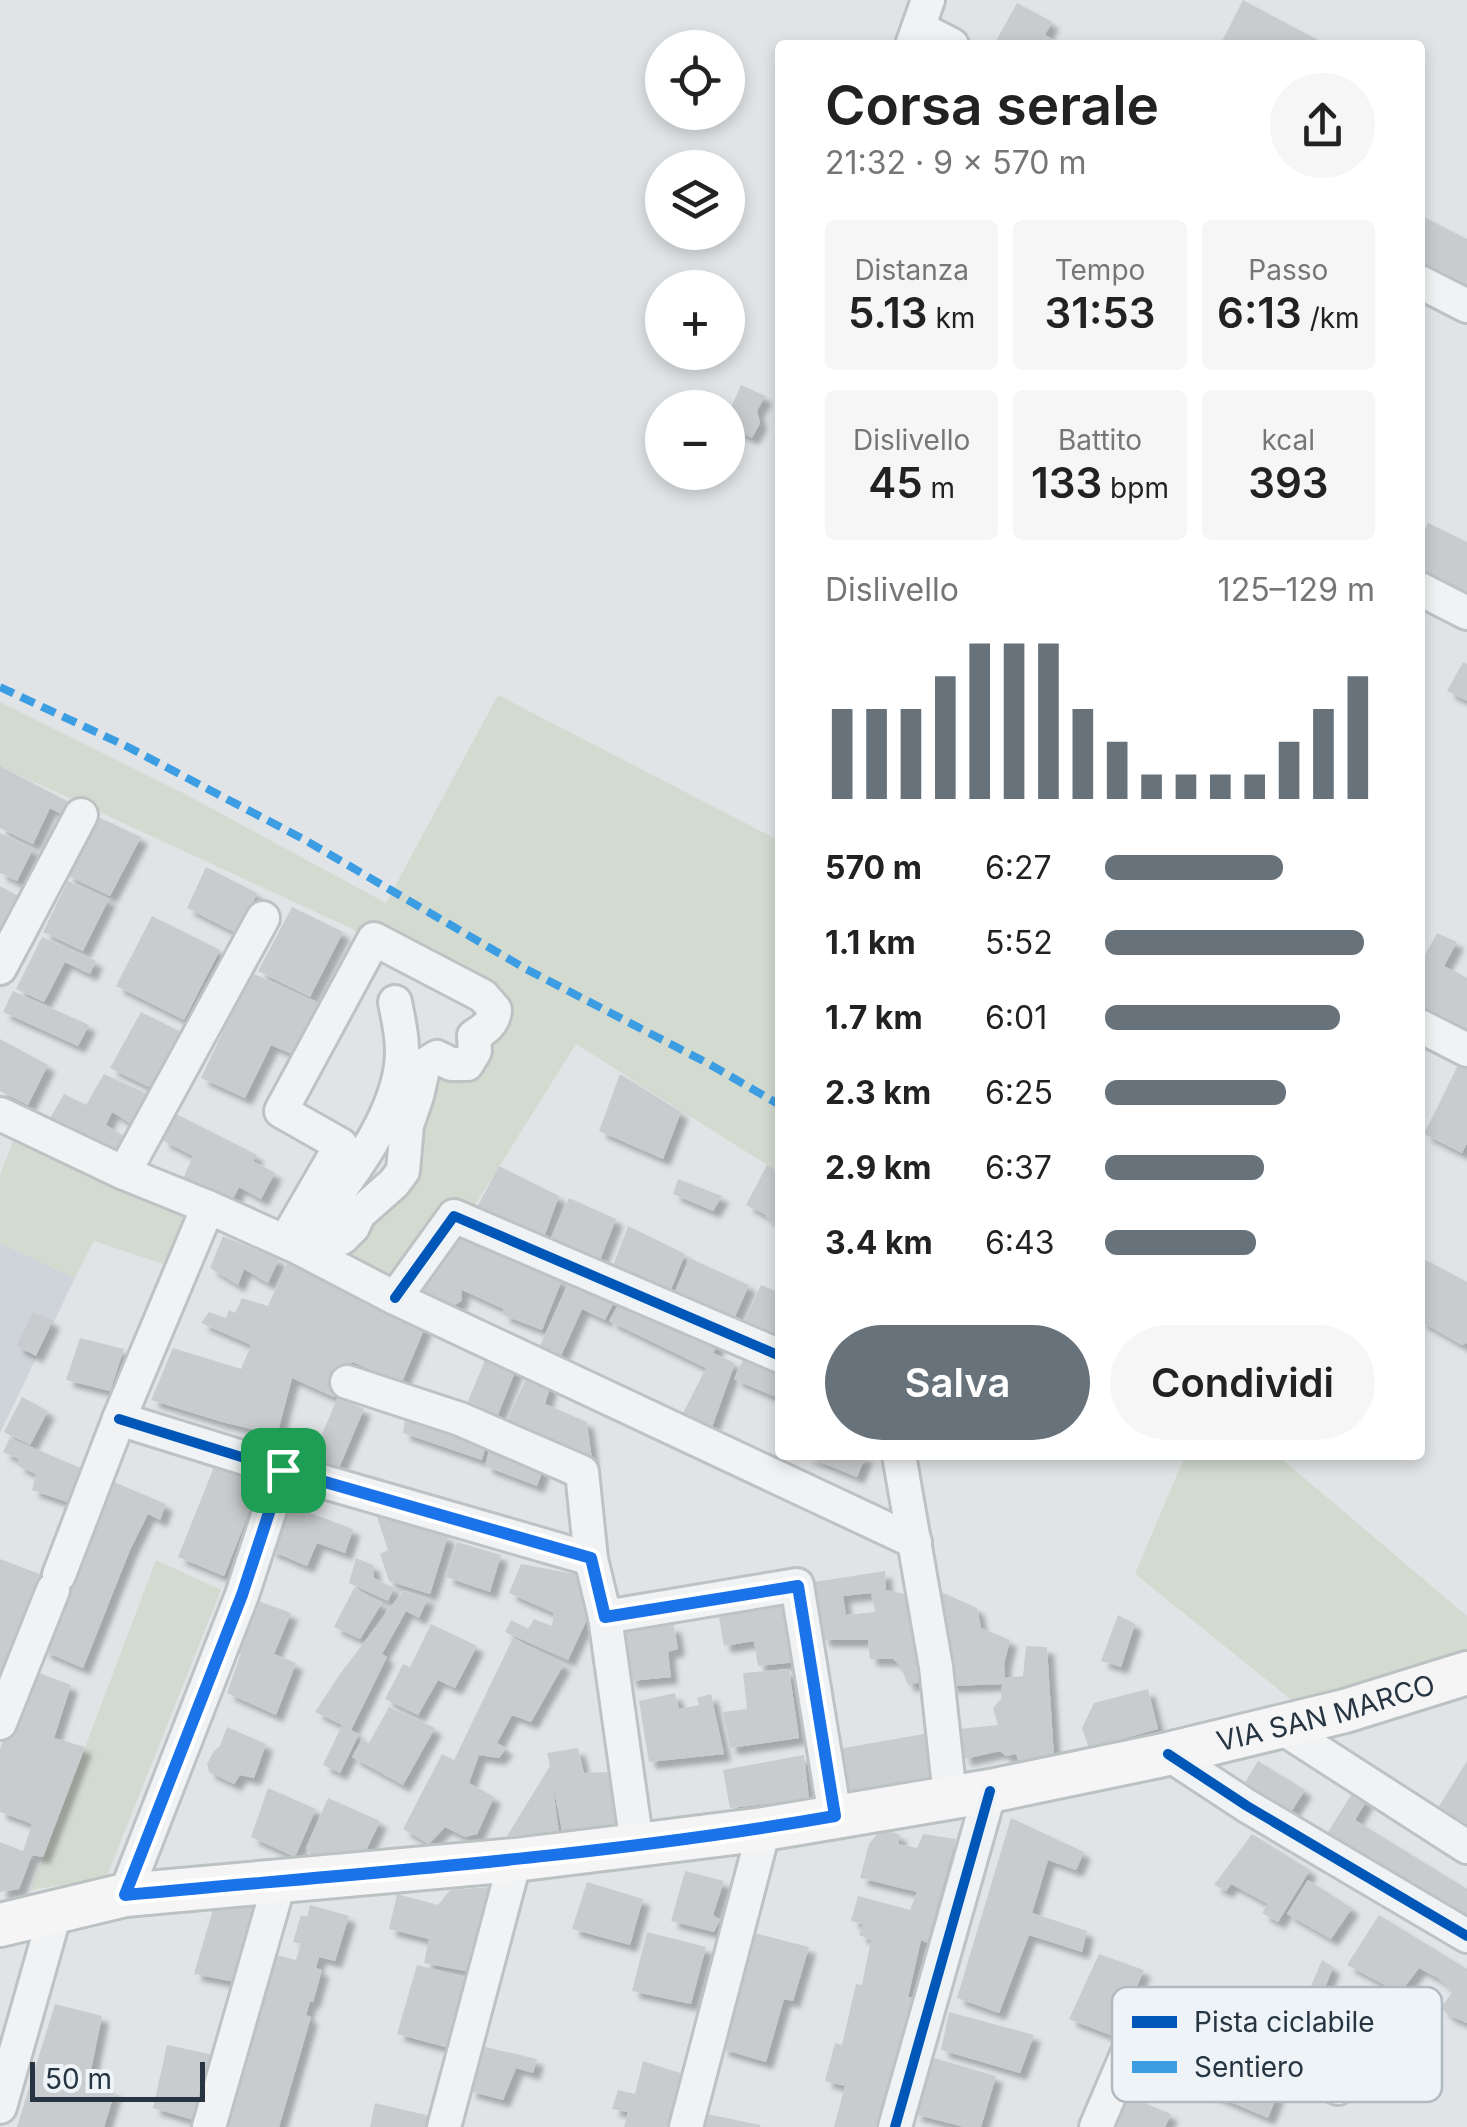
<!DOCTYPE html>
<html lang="it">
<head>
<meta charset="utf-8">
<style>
  :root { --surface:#fff; --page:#f6f6f6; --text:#222; --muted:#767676; --accent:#67727b }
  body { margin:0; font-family:Inter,sans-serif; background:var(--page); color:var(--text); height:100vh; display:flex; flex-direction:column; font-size:38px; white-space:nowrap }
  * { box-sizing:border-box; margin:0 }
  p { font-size:32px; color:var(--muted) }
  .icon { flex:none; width:55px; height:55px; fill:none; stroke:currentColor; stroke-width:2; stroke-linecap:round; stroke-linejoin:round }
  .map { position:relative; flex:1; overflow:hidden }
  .sheet { position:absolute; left:775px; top:40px; width:650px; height:1420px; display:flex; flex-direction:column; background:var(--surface); border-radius:10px; box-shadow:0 5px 15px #0003 }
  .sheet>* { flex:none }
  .tools { position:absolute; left:645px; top:30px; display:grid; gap:20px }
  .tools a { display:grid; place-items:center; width:100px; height:100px; border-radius:50%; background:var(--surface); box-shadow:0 5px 15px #0003; font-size:50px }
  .scale { position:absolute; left:30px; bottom:25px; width:175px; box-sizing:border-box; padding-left:10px; border:5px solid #263541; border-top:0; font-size:28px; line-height:35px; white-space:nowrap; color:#263541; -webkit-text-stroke:8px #edf3f6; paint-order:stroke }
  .pin { position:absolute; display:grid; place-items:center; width:85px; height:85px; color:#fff; margin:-42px; border-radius:20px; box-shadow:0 5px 15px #0006 }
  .round { display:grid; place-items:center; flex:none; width:105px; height:105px; border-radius:52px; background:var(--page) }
  .overview { display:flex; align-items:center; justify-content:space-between; height:170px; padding:0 50px }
  h1 { font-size:55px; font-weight:600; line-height:75px }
  .stats { display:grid; grid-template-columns:repeat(3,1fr); gap:15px; height:170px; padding:10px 50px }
  .stats div { display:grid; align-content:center; border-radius:10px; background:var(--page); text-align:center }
  .stats b { font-size:42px; font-weight:600 }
  .stats small { font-size:28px; font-weight:400 }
  .stats p { font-size:28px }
  .chart { height:280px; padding:20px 50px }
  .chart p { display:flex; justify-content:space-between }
  .chart svg { width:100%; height:180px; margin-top:10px; stroke:var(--accent); stroke-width:6 }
  .action { display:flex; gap:20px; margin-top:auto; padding:20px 50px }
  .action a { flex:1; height:115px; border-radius:60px; background:var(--accent); color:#fff; font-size:40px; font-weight:600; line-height:115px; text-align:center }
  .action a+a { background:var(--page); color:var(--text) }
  ul { padding:0 50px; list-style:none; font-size:32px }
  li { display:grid; grid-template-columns:160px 120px 1fr; align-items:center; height:75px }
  li i { height:25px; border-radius:12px; background:var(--accent) }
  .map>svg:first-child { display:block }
  .built { fill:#ced4da }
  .green { fill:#d3dbd0 }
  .building { fill:#c9ccce; fill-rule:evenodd; filter:url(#shadow) }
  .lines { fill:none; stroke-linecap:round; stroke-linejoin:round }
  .minor-casing { stroke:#bfc2c4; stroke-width:38 }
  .major-casing { stroke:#bcc1c4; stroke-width:48 }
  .minor { stroke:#f0f2f3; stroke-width:32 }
  .major { stroke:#f5f5f6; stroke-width:42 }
  .quiet { stroke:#3c9de3; stroke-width:8; stroke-dasharray:15 8; stroke-linecap:butt }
  .cycleway-casing { stroke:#edf3f6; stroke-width:16 }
  .cycleway { stroke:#0057b8; stroke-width:10 }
  .route-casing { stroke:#fff; stroke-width:20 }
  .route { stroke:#1a73e8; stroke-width:12 }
  .labels { text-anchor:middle; stroke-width:9; stroke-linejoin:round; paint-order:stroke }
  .street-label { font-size:28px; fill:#263541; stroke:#edf3f6 }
  .key { fill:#edf3f6; stroke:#b1bac0; stroke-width:2.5 }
  .key-label { font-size:28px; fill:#263541 }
</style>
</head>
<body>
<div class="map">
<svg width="1467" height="2127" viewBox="0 0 1467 2127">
  <defs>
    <filter id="shadow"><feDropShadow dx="7" dy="7" stdDeviation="2.5" flood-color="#0004"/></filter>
  </defs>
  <rect width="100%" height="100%" fill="#e1e4e6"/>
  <path class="built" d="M0 1243 75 1278 0 1433Z"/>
  <g class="green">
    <path d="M498 695 780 841V1173L576 1044 472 1210 446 1200 390 1281 316 1246 394 1183 424 1065 451 1064 495 1018 374 939 0 766V702L185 794 386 903Z"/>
    <path d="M15 1136 190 1217 169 1266 94 1241 75 1278 0 1243V1175Z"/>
    <path d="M1181 1455H1277L1467 1616V1658L1299 1706 1135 1574 1184 1458Z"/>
    <path d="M156 1560 221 1590 106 1878 31 1890Z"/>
  </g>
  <g class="building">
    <path d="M1243 0 1297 29 1328 45H1226L1221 43Z"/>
    <path d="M1017 3 1052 22 1045 35 1054 40 1051 45H1004L996 41Z"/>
    <path d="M1420 215 1467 239V294L1420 272Z"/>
    <path d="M741 385 765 396 757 411 760 423 752 438 728 427V414Z"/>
    <path d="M1428 523 1467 542V598L1420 575V539Z"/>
    <path d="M1463 662 1467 664V701L1447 691Z"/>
    <path d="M0 766 67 801 61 814 50 808 33 844 0 828Z"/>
    <path d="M96 816 141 837 110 896 66 875Z"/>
    <path d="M0 833 33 849 17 881 0 873Z"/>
    <path d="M206 867 257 893 238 934 187 908Z"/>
    <path d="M68 881 109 899 83 951 43 932Z"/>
    <path d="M0 886 22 898 0 937Z"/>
    <path d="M292 907 343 932 310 997 258 971Z"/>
    <path d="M152 916 220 950 184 1020 116 986Z"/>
    <path d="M1437 933 1457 942 1444 966 1467 978V1035L1420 1010V964Z"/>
    <path d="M42 937 96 961 90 974 65 962 44 1002 16 989Z"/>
    <path d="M254 974 335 1010 308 1061 271 1045 245 1098 201 1078 226 1025Z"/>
    <path d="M13 991 89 1025 78 1046 3 1012Z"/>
    <path d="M141 1012 187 1035 157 1091 110 1068Z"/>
    <path d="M0 1039 48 1065 28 1105 0 1091Z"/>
    <path d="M1459 1063 1467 1067V1143L1462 1153 1424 1134Z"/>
    <path d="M104 1074 152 1096 135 1126 112 1112 106 1125 127 1138 115 1161 46 1125 64 1094 86 1105Z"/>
    <path d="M620 1074 681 1112 663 1159 599 1131Z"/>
    <path d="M174 1113 257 1155 253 1161 275 1173 261 1199 239 1187 232 1201 183 1179 193 1156 162 1140Z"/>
    <path d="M767 1165 780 1173V1225L778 1229 764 1214 746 1205Z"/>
    <path d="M499 1166 559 1196 543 1240 476 1209Z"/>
    <path d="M678 1179 722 1196 713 1211 673 1194Z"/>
    <path d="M569 1198 616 1219 600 1260 550 1240Z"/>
    <path d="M628 1226 685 1254 668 1297 611 1271Z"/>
    <path d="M458 1229 562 1280 542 1330 503 1315 504 1309 462 1290 461 1301 448 1310 410 1296Z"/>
    <path d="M223 1236 279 1259 268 1283 244 1269 238 1285 210 1268Z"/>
    <path d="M1420 1257 1467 1282V1343L1462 1345 1420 1321Z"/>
    <path d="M689 1258 749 1285 733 1321 674 1294Z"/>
    <path d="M287 1263 426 1325 402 1382 352 1362 334 1397 292 1378 277 1435 222 1422 151 1400 173 1348 241 1369 251 1345 201 1323 209 1312 226 1318 229 1310 235 1313 242 1298 268 1306Z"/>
    <path d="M571 1277 616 1298 605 1320 582 1309 559 1360 537 1352Z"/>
    <path d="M761 1285 780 1293V1342L743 1324Z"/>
    <path d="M621 1300 720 1341 713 1353 735 1363 712 1427 683 1413 706 1368 609 1321Z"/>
    <path d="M33 1312 53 1321 36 1356 16 1346Z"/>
    <path d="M80 1338 124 1349 110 1391 66 1380Z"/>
    <path d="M490 1348 519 1362 497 1417 466 1406Z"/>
    <path d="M746 1353 780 1370V1395L773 1396 734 1379Z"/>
    <path d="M533 1363 553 1377 545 1404 587 1422 592 1460 505 1425Z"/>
    <path d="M22 1397 48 1411 30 1445 4 1432Z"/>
    <path d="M338 1397 364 1409 338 1470 311 1459Z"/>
    <path d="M406 1413 488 1437 482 1460 403 1433Z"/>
    <path d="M10 1438 85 1470 70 1503 32 1490 36 1474 18 1466 19 1459 3 1452Z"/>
    <path d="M492 1440 545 1463 537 1486 485 1466Z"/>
    <path d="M803 1455H866L857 1477Z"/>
    <path d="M216 1462 262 1479 224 1576 178 1557Z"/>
    <path d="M109 1480 166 1504 160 1520 148 1514 130 1550 83 1668 43 1651Z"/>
    <path d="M285 1504 353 1529 345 1553 317 1543 307 1566 269 1550Z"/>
    <path d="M375 1511 448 1536 430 1594 389 1581 380 1554 388 1550Z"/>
    <path d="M457 1542 501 1555 490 1592 446 1577Z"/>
    <path d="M356 1558 373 1565 374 1578 394 1588 388 1601 349 1583Z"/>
    <path d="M0 1559 45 1576 0 1697Z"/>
    <path d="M521 1564 585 1576 589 1615 568 1660 505 1632 511 1620 528 1629 534 1619 552 1626 554 1613 509 1593Z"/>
    <path d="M885 1571 886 1590 909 1595 931 1680 908 1685 901 1667 893 1659H870L868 1640H823L814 1582ZM871 1593 875 1612 846 1615 843 1596Z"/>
    <path d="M354 1588 382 1603 360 1639 334 1627Z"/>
    <path d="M934 1589 977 1608 981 1628 1010 1640 1004 1664 1005 1678 1023 1676 1026 1646 1047 1647 1054 1758 1020 1765 1016 1754 1006 1756 1000 1751 964 1759 959 1729 998 1725 993 1708 1001 1699 1002 1684 949 1686Z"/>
    <path d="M403 1591 428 1598 419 1618 406 1611 382 1654 387 1657 351 1730 359 1734 340 1773 323 1765 342 1725 315 1712 340 1674Z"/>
    <path d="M242 1595 291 1613 274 1654 296 1663 276 1715 227 1693 242 1650 225 1638Z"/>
    <path d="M787 1604 796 1662 758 1666 754 1641 724 1646 719 1617Z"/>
    <path d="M1118 1615 1135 1624 1121 1667 1101 1661Z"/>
    <path d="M431 1624 477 1646 455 1688 438 1680 418 1715 385 1699 403 1664 410 1667Z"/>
    <path d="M674 1625 678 1649 668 1652 671 1677 630 1681 623 1630Z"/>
    <path d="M513 1638 564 1664 531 1722 512 1715 497 1743 506 1748 499 1758 479 1755 469 1783 494 1797 477 1834 465 1837 445 1827 429 1844 403 1829 442 1754 454 1760Z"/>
    <path d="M29 1669 71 1685 54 1738 85 1747 43 1857 32 1855 19 1889 0 1892V1842L23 1851 32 1824 0 1812V1749Z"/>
    <path d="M789 1669 799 1738 730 1748 723 1712 747 1709 743 1673Z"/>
    <path d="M1148 1689 1158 1729 1089 1748 1082 1728 1094 1703Z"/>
    <path d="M675 1693 679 1709 699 1705 697 1698 711 1694 724 1754 649 1762 639 1701Z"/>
    <path d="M389 1707 435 1728 403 1785 352 1757 362 1739 369 1743Z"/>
    <path d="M227 1727 266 1744 254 1778 240 1775 234 1784 209 1772 207 1764 214 1751 220 1746Z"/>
    <path d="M935 1732 934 1782 844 1793 838 1749Z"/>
    <path d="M578 1748 584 1773 609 1772 622 1828 563 1835 552 1780 559 1833 507 1836 550 1766 547 1753Z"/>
    <path d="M804 1755 809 1799 730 1808 723 1770Z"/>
    <path d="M1258 1761 1305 1790 1291 1812 1244 1784Z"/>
    <path d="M1467 1761V1830L1436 1811Z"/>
    <path d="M268 1788 316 1809 295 1857 251 1837Z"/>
    <path d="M1353 1792 1367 1800 1355 1820 1467 1889V1917L1326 1835Z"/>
    <path d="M328 1798 380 1821 363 1857 316 1862 306 1848Z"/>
    <path d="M1011 1818 1084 1852 1076 1870 1048 1860 1032 1913 1087 1931 1082 1952 1029 1935 999 2013 957 1998Z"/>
    <path d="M882 1828 900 1835 898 1844 917 1848 923 1834 956 1839 927 1943 921 1940 908 1997 915 1998 881 2127H834L845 2086 825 2081 835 2043 842 2045 856 1984 862 1985 871 1940 859 1935 863 1924 851 1921 858 1896 910 1910 917 1892 860 1878 869 1844Z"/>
    <path d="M1252 1834 1310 1870 1278 1922 1262 1913 1268 1904 1231 1884 1226 1891 1214 1885Z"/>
    <path d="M685 1871 724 1881 713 1915 720 1920 714 1932 671 1921Z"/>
    <path d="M1308 1880 1352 1908 1331 1939 1287 1914Z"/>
    <path d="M587 1882 643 1899 630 1945 572 1929Z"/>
    <path d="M491 1887 470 1972 424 1963 429 1939 389 1929 397 1894 438 1905 450 1890Z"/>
    <path d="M256 1904 235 1982 194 1974 214 1906Z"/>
    <path d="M310 1905 349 1916 335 1961 319 1957 316 1968 322 1970 313 2002 310 2001 306 2015 311 2017 279 2127H226L276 1955 296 1960 301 1944 293 1942 301 1915 307 1917Z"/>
    <path d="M1379 1915 1467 1969V2023L1450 2016 1441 2008 1453 1991 1438 1978 1419 1968 1400 1993 1347 1965Z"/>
    <path d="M647 1932 706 1947 691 2004 632 1991Z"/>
    <path d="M754 1933 809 1947 793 2001 784 1999 766 2062 721 2049Z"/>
    <path d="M1099 1954 1144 1970 1115 2037 1069 2019Z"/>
    <path d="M1322 1960 1333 1967 1324 1990 1311 1986Z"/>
    <path d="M417 1965 468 1978 449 2048 397 2034Z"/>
    <path d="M55 2004 102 2016 88 2085 115 2091 104 2127H17Z"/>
    <path d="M949 2012 1034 2035 1020 2073 941 2050Z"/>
    <path d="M167 2045 214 2055 193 2120 153 2108Z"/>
    <path d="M481 2046 537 2059 533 2073 516 2068 503 2100 469 2091Z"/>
    <path d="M1224 2053 1284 2077 1268 2118 1207 2092Z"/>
    <path d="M931 2057 996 2076 981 2127H964L914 2114Z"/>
    <path d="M643 2061 683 2074 668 2127H624L628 2112 612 2109 618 2090 635 2094Z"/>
    <path d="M1125 2095 1171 2114 1165 2127H1111Z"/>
    <path d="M375 2103 430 2116 427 2127H370Z"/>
    <path d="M702 2113 760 2125V2127H699Z"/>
  </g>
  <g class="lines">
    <g class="minor-casing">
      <g id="minor">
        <path d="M919 28 952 45"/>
        <path d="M912 45 928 0"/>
        <path d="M1420 282 1467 306"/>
        <path d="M1420 589 1467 613"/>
        <path d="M374 939 483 996 495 1010C494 1023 485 1029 474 1036L475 1051 467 1064H451L437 1057 424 1065 417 1096 407 1125 403 1171 394 1183 359 1214 353 1227 342 1238 325 1237 316 1246 290 1233 341 1145 281 1111Z"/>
        <path d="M0 968 81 815"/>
        <path d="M1420 1026 1467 1050"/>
        <path d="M0 1114 124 1173 208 1207 119 1419 59 1575"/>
        <path d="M124 1173 263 918"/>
        <path d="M208 1207 299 1248 395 1298 915 1542"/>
        <path d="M321 1216C355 1170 403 1108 402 1049 402 1034 398 1018 395 1002"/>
        <path d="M395 1298 454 1216 780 1356"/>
        <path d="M347 1382 460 1419 582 1472 591 1559"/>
        <path d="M119 1419 283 1470 591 1559 605 1617 797 1585 835 1816"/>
        <path d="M899 1455 936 1667 950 1796"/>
        <path d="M605 1617 637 1845"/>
        <path d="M0 1723 53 1590"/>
        <path d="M1279 1726 1467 1847"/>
        <path d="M1168 1754 1247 1806 1467 1936"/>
        <path d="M125 1895 242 1595 283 1470"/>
        <path d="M0 2107 56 1910"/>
        <path d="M209 2127 280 1880"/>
        <path d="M444 2127 515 1860"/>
        <path d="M686 2127 764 1829"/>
        <path d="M895 2127 990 1791"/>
        <path d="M1096 2127 1142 2019C1154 2007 1166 2005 1182 2010L1338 2088"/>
      </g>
    </g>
    <g class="major-casing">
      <g id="major">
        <path id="s1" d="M0 1925 125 1895 515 1860 637 1845 764 1829 990 1791 1168 1754 1345 1711 1467 1673"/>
      </g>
    </g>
    <use href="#minor" class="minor"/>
    <use href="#major" class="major"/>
    <path class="quiet" d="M0 687 128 747 305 840 526 969 709 1064 780 1105"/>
    <g class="cycleway-casing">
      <g id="cycleway">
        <path d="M395 1298 454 1216 780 1356"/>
        <path d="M119 1419 283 1470 591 1559 605 1617 797 1585 835 1816"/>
        <path d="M1168 1754 1247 1806 1467 1936"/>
        <path d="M125 1895 242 1595 283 1470"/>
        <path d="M895 2127 990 1791"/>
      </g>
    </g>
    <use href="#cycleway" class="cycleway"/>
  </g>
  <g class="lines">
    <g class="route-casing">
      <path id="route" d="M283 1470 591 1558 605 1617 798 1586 835 1816C600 1857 362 1873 125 1895L242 1595Z"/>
    </g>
    <use href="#route" class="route"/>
  </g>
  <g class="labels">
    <g class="street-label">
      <text dy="10" stroke="none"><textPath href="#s1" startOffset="1345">VIA SAN MARCO</textPath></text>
    </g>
  </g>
  <rect x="1112" y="1987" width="330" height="115" rx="15" class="key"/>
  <rect x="1132" y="2016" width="45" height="12" fill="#0057b8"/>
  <rect x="1132" y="2061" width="45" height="12" fill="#3c9de3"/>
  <g class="key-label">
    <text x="1194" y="2032">Pista ciclabile</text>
    <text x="1194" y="2077">Sentiero</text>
  </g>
</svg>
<div class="tools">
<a><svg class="icon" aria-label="locate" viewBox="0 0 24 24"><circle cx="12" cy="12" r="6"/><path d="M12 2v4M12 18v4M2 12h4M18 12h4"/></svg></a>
<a><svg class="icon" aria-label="layers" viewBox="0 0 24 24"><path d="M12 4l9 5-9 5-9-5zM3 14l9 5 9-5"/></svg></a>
<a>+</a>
<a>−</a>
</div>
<div class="scale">50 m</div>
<div class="pin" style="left:283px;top:1470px;background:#1e9e55"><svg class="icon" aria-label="arrive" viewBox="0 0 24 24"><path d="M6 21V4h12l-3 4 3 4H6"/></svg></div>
<section class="sheet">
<div class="overview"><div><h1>Corsa serale</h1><p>21:32 · 9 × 570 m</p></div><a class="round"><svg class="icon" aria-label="share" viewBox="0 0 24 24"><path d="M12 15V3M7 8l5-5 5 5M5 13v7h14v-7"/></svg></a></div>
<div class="stats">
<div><p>Distanza</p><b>5.13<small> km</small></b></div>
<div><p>Tempo</p><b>31:53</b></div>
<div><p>Passo</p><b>6:13<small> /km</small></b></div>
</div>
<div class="stats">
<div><p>Dislivello</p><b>45<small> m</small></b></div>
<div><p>Battito</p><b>133<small> bpm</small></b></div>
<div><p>kcal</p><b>393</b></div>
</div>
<div class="chart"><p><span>Dislivello</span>125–129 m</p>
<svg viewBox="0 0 160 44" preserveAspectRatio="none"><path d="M5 44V22M15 44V22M25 44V22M35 44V14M45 44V6M55 44V6M65 44V6M75 44V22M85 44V30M95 44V38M105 44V38M115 44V38M125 44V38M135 44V30M145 44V22M155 44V14"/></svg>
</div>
<ul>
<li><b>570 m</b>6:27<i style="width:66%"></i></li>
<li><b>1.1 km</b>5:52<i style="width:96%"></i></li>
<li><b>1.7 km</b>6:01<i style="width:87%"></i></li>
<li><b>2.3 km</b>6:25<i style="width:67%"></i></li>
<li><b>2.9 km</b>6:37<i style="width:59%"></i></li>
<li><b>3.4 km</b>6:43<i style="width:56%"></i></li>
</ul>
<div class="action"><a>Salva</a><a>Condividi</a></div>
</section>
</div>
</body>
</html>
